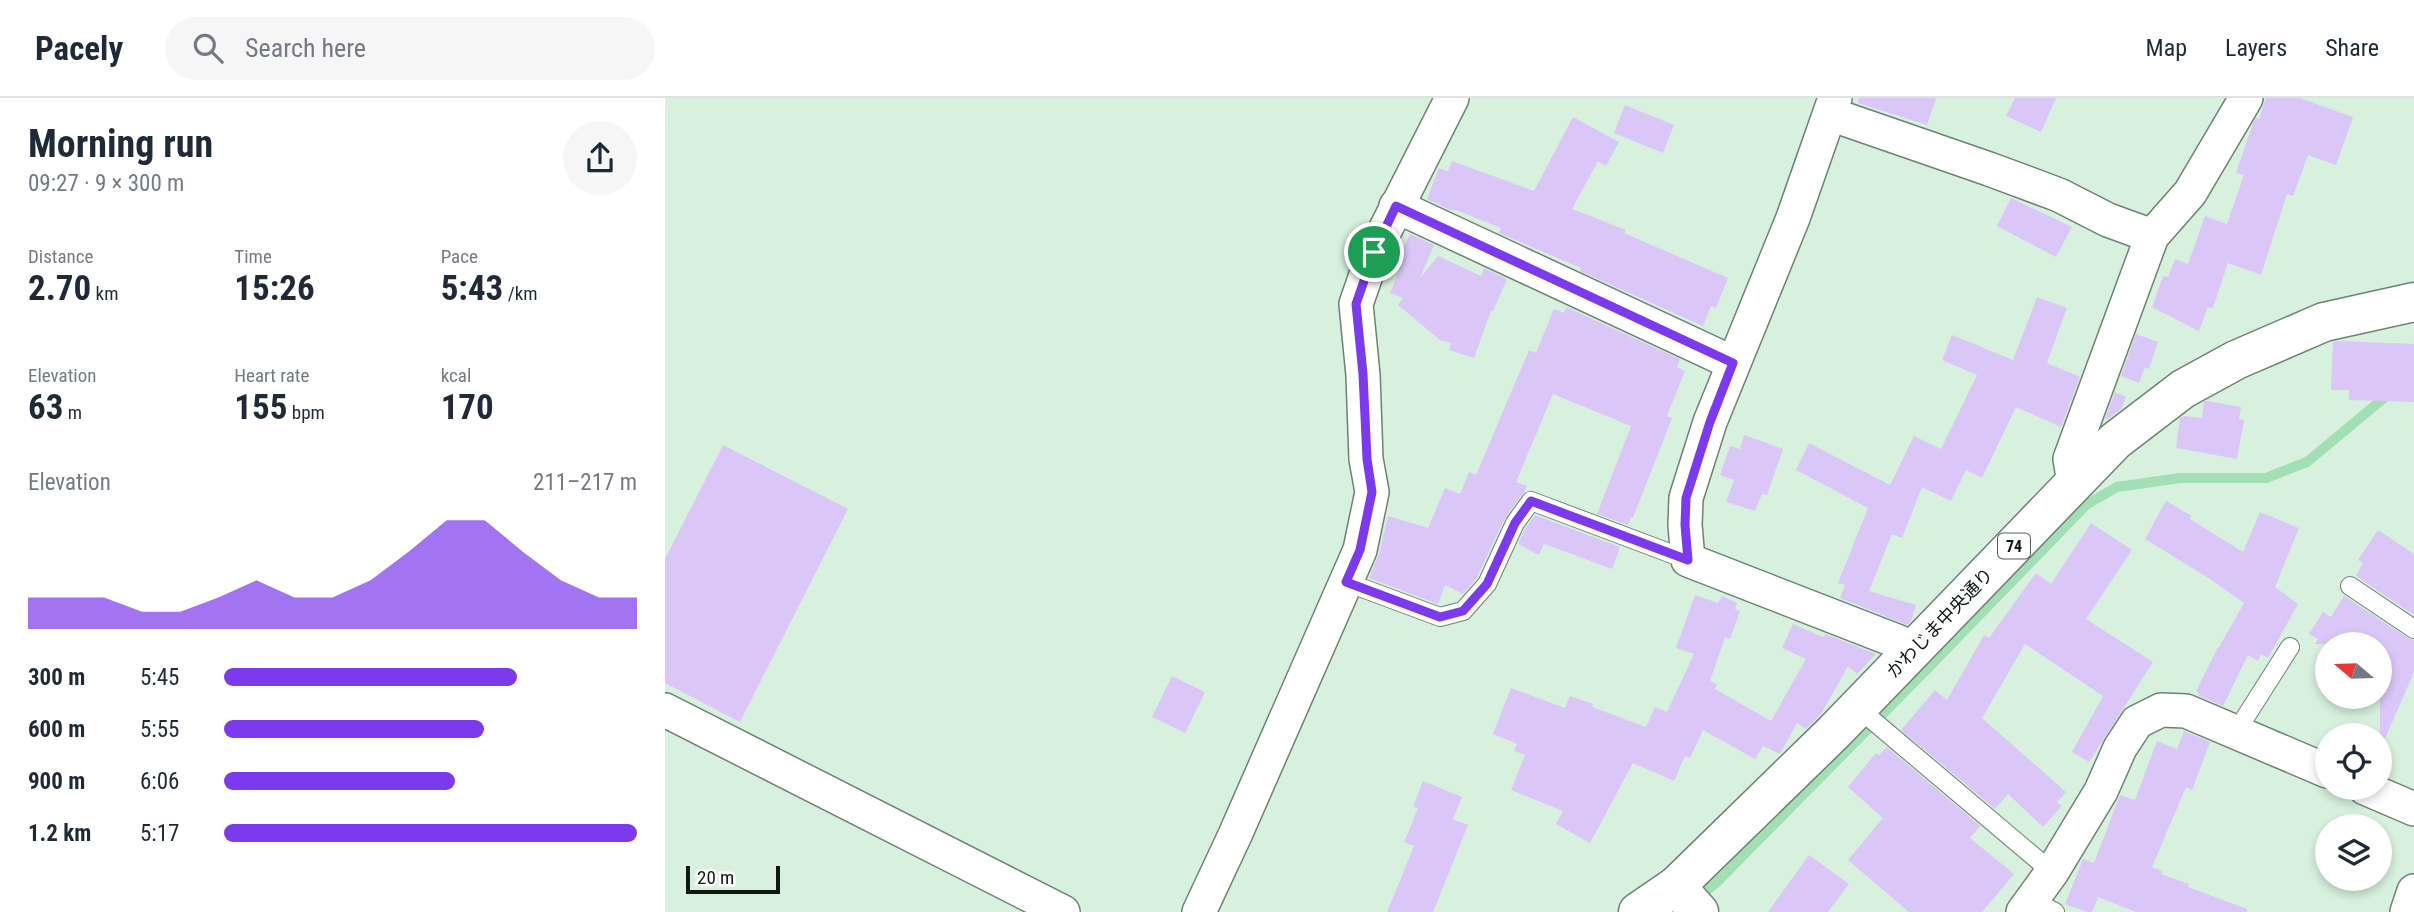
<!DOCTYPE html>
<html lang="en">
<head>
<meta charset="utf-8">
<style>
  :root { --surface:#fff; --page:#f6f6f7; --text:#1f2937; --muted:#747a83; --line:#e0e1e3; --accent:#7c3aed }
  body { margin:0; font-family:"Roboto Condensed","Noto Sans JP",sans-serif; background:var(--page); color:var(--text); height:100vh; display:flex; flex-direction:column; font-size:26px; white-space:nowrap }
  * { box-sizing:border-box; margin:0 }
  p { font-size:23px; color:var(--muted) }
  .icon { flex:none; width:38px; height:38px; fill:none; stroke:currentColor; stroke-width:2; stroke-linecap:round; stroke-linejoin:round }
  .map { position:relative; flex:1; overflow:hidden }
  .details { display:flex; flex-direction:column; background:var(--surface); width:665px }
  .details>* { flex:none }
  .needle { width:46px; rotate:289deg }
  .fabs { position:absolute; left:1650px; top:534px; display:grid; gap:14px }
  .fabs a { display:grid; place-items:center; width:77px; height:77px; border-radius:50%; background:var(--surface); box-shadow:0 4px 10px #0003; font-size:35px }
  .scale { position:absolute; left:21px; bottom:18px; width:94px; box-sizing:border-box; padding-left:7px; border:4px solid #0e1710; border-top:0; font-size:19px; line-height:24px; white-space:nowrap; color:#0e1710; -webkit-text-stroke:5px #fff; paint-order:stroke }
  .pin { position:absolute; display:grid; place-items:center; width:60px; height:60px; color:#fff; margin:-30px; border:4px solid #fff; border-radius:50%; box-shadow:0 2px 7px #0007 }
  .round { display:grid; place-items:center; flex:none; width:74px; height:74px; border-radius:37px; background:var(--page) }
  .head { display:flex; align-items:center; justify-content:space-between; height:119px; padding:0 28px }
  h1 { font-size:38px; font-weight:700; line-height:52px }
  .metrics { display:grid; grid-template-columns:repeat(3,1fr); gap:10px; height:119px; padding:7px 28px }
  .metrics div { display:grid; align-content:center }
  .metrics b { font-size:35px; font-weight:700 }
  .metrics small { font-size:19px; font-weight:400 }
  .metrics p { font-size:19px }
  .chart { height:196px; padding:14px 28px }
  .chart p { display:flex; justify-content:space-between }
  .chart svg { width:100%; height:126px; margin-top:7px; fill:var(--accent); opacity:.7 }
  ul { padding:0 28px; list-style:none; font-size:23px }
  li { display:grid; grid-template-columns:112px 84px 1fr; align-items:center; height:52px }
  li i { height:18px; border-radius:9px; background:var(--accent) }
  header { display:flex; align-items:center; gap:42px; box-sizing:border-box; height:98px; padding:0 35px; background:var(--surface); border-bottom:2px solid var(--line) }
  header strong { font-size:33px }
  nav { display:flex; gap:38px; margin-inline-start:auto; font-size:24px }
  .search { width:490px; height:63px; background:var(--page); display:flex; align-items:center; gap:18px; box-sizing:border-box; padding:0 24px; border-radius:38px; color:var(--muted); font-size:26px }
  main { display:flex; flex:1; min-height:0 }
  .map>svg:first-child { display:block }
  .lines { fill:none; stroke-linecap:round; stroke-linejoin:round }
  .stream { stroke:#a2dfb4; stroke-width:10 }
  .building { fill:#dbc7f7 }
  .lane-casing { stroke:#6c8373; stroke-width:20 }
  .street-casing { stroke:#6c8373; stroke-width:36 }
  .secondary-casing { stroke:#6c8373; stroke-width:41 }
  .primary-casing { stroke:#6c8373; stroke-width:41 }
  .lane { stroke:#fff; stroke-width:18 }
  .street { stroke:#fff; stroke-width:33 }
  .secondary { stroke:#fff; stroke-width:38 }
  .primary { stroke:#fff; stroke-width:38 }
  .route-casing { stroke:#fff; stroke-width:14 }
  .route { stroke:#7c3aed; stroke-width:9 }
  .labels { text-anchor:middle; stroke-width:7; stroke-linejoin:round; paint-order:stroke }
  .shield { fill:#fff; stroke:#565d58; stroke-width:2 }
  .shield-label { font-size:16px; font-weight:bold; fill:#0e1710 }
  .street-label { font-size:18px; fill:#0e1710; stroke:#fff }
</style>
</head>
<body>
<header>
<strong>Pacely</strong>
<div class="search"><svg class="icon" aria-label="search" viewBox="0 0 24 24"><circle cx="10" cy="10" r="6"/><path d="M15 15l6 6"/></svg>Search here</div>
<nav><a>Map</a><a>Layers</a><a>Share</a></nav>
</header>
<main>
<section class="details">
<div class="head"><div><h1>Morning run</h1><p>09:27 · 9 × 300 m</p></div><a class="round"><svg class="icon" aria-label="share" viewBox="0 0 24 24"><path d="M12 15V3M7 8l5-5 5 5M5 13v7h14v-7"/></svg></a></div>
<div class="metrics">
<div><p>Distance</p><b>2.70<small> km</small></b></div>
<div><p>Time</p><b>15:26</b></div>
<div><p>Pace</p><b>5:43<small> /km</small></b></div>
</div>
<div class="metrics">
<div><p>Elevation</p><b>63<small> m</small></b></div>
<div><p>Heart rate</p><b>155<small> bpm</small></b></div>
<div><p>kcal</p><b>170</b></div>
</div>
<div class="chart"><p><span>Elevation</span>211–217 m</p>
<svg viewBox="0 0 160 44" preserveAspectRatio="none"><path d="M0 44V33L10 33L20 33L30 38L40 38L50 33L60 27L70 33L80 33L90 27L100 17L110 6L120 6L130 17L140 27L150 33L160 33V44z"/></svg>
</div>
<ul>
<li><b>300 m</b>5:45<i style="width:71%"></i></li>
<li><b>600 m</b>5:55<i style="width:63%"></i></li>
<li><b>900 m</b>6:06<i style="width:56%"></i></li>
<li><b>1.2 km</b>5:17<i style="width:100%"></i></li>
</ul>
</section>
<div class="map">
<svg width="1749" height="814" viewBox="0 0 1749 814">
  <rect width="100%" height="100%" fill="#d7f1de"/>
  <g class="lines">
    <path class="stream" d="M1031 800 1051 785 1265 568 1421 407 1452 389 1515 380H1601L1642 364 1725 295"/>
  </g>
  <g class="building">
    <path d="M1194 0H1271L1262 27 1193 5Z"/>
    <path d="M1350 0H1391L1376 34 1341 18Z"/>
    <path d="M1601 0H1635L1688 19 1671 67 1643 57 1628 98 1622 96 1596 177 1563 165 1548 210 1543 209 1534 233 1487 209 1498 178 1503 179 1510 161 1523 166 1540 118 1562 126 1579 77 1571 75 1588 25 1591 20 1594 21Z"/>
    <path d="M960 7 1009 27 998 55 949 35Z"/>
    <path d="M908 19 954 44 941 68 933 63 907 111 961 132 959 135 1063 180 1051 210 1046 208 1038 228 915 173 916 170 834 135 836 130 791 112H785L762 101 774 70 783 73 787 63 869 93Z"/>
    <path d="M1346 100 1407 129 1391 159 1332 128Z"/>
    <path d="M745 136 769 147 755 180 773 158 816 178 819 170 842 181 828 213H826L809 260 784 252 786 245 775 242 733 207 738 200 725 195 738 163 733 161Z"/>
    <path d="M1372 199 1402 210 1382 265 1415 279 1396 329 1351 309 1317 380 1301 372 1286 403 1257 389 1237 440 1227 436 1204 493 1251 507 1246 523 1242 527 1175 500 1180 487 1173 485 1203 410 1131 372 1144 345 1225 387 1249 338 1276 351 1312 277 1277 262 1287 237 1348 262Z"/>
    <path d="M901 209 1015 261 1012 269 1020 273 1002 318 1007 320 968 420 966 419 963 427 932 416 966 328 888 296 851 384 862 388 859 394 840 420 811 481 798 496 780 487 773 506 704 480 714 456 723 418 763 430 780 390 795 396 804 374 811 377 864 252 871 255 889 211 899 215Z"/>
    <path d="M1471 236 1493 244 1484 271 1480 269 1474 285 1456 278Z"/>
    <path d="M1673 243 1749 246V304L1684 302V292H1666L1668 244Z"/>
    <path d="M1450 294 1461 299 1456 311 1442 321H1440Z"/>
    <path d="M1542 303 1576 309 1574 321 1579 322 1572 361 1511 350 1515 320 1519 318 1537 320 1539 304Z"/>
    <path d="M1079 337 1118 351 1102 397 1097 396 1090 413 1061 404 1069 382 1055 377 1065 348 1075 351Z"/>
    <path d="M58 347 183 411 75 624 0 585V461Z"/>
    <path d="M1501 403 1527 418 1525 421 1578 454 1595 414 1634 430 1610 489 1633 506 1603 560 1596 556 1593 563 1583 557 1558 608 1533 597 1534 595 1531 593 1553 549H1554L1579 505 1542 479 1480 441Z"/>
    <path d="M870 417 955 449 947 471 879 446 874 457 853 446 860 431Z"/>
    <path d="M1426 425 1467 452 1421 521 1488 564 1424 664 1407 654 1438 598 1360 546 1317 620 1401 694 1392 704 1397 708 1378 729 1343 696 1330 711 1236 632 1270 592 1282 602 1319 537 1324 540 1371 475 1386 486Z"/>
    <path d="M1713 432 1749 456V517L1691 478 1698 465 1693 462Z"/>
    <path d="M1030 497 1053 505 1057 498 1072 505 1070 511 1075 513 1065 541 1060 539 1045 583 1052 586 1050 591 1106 623 1141 561 1117 550 1128 526 1158 539 1160 536 1211 556 1192 576 1183 568 1156 616 1141 631 1132 625 1115 656 1098 648 1090 661 1038 632 1025 660 1020 658 1009 683 968 665 925 745 891 726 898 713 846 692 860 657 849 653 852 646 828 636 846 590 900 610 905 598 928 606 927 609 981 629 990 609 1002 614 1029 556 1011 550Z"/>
    <path d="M1679 498 1743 540 1749 542V574L1715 652V546H1650L1653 541 1644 536 1658 514 1666 519Z"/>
    <path d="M507 578 540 594 520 635 487 619Z"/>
    <path d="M1519 633 1545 644 1527 692 1521 689 1487 769 1497 773 1496 776 1524 786 1523 789 1582 811V814H1471L1433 799 1427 814H1422L1400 806 1418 761 1429 765 1455 697 1470 702 1492 643 1512 651Z"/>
    <path d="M1222 649 1315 728 1305 740 1349 776 1317 814H1244L1183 762 1218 720 1183 689 1211 655 1214 657Z"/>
    <path d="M758 683 797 699 788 721 803 727 768 814H722L749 748 739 744 753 710 748 709Z"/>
    <path d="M1144 757 1184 786 1163 814H1103Z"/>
  </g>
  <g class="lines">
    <g class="lane-casing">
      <g id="lane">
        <path d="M681 484 775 519 798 513 822 486 850 425 866 403 1023 462"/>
        <path d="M1685 488 1749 531"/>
        <path d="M1193 610 1387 774"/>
        <path d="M1571 634 1625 549"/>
        <path d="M1366 802 1390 814"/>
      </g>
    </g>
    <g class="street-casing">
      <g id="street">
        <path d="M1170 0 1128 120 1045 324 1021 400 1020 427 1023 462 1234 544 1246 555"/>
        <path d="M1165 16 1324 71 1394 97 1443 122 1487 138"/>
        <path d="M731 108 1068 265"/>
        <path d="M1409 385 1405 361 1487 138 1525 95 1581 0"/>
        <path d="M0 612 398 814"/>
        <path d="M1700 690 1749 711"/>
        <path d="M534 814 570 737 695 452 707 394 701 361 698 277 691 206 709 154 787 0"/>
        <path d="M1358 814 1387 774 1436 693 1455 650 1472 624 1496 612 1521 613 1662 673"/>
        <path d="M1742 814 1749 793"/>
      </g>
    </g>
    <g class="secondary-casing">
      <path id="secondary" d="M973 814 1011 788"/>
    </g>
    <g class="primary-casing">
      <path id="primary" d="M1034 814 1011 788 1169 634 1450 343 1518 291 1571 262 1659 224 1749 204"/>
    </g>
    <use href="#lane" class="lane"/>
    <use href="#street" class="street"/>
    <use href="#secondary" class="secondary"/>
    <use href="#primary" class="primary"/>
  </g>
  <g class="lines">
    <g class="route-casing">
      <path id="route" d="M731 108 1068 265 1045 324 1021 400 1020 427 1023 462 866 403 850 425 822 486 798 513 775 519 681 484 695 452 707 394 702 361 698 276 691 206 709 154Z"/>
    </g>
    <use href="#route" class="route"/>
  </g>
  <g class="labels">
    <rect class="shield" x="1333" y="435.5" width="32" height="25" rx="5"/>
    <g class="shield-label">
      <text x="1349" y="454">74</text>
    </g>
    <g class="street-label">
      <text transform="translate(1275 525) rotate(-46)" y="6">かわじま中央通り</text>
    </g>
  </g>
</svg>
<div class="fabs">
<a><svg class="needle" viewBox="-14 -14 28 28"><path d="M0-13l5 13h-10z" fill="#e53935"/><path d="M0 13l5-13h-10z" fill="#747a83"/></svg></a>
<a><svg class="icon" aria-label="locate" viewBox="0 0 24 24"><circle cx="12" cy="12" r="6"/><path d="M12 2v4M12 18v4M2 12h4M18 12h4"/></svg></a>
<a><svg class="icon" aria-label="layers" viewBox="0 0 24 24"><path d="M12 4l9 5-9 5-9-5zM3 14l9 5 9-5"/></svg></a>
</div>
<div class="scale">20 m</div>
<div class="pin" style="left:709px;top:154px;background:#1e9e55"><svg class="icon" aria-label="arrive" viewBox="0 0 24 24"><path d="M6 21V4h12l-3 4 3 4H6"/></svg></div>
</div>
</main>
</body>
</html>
